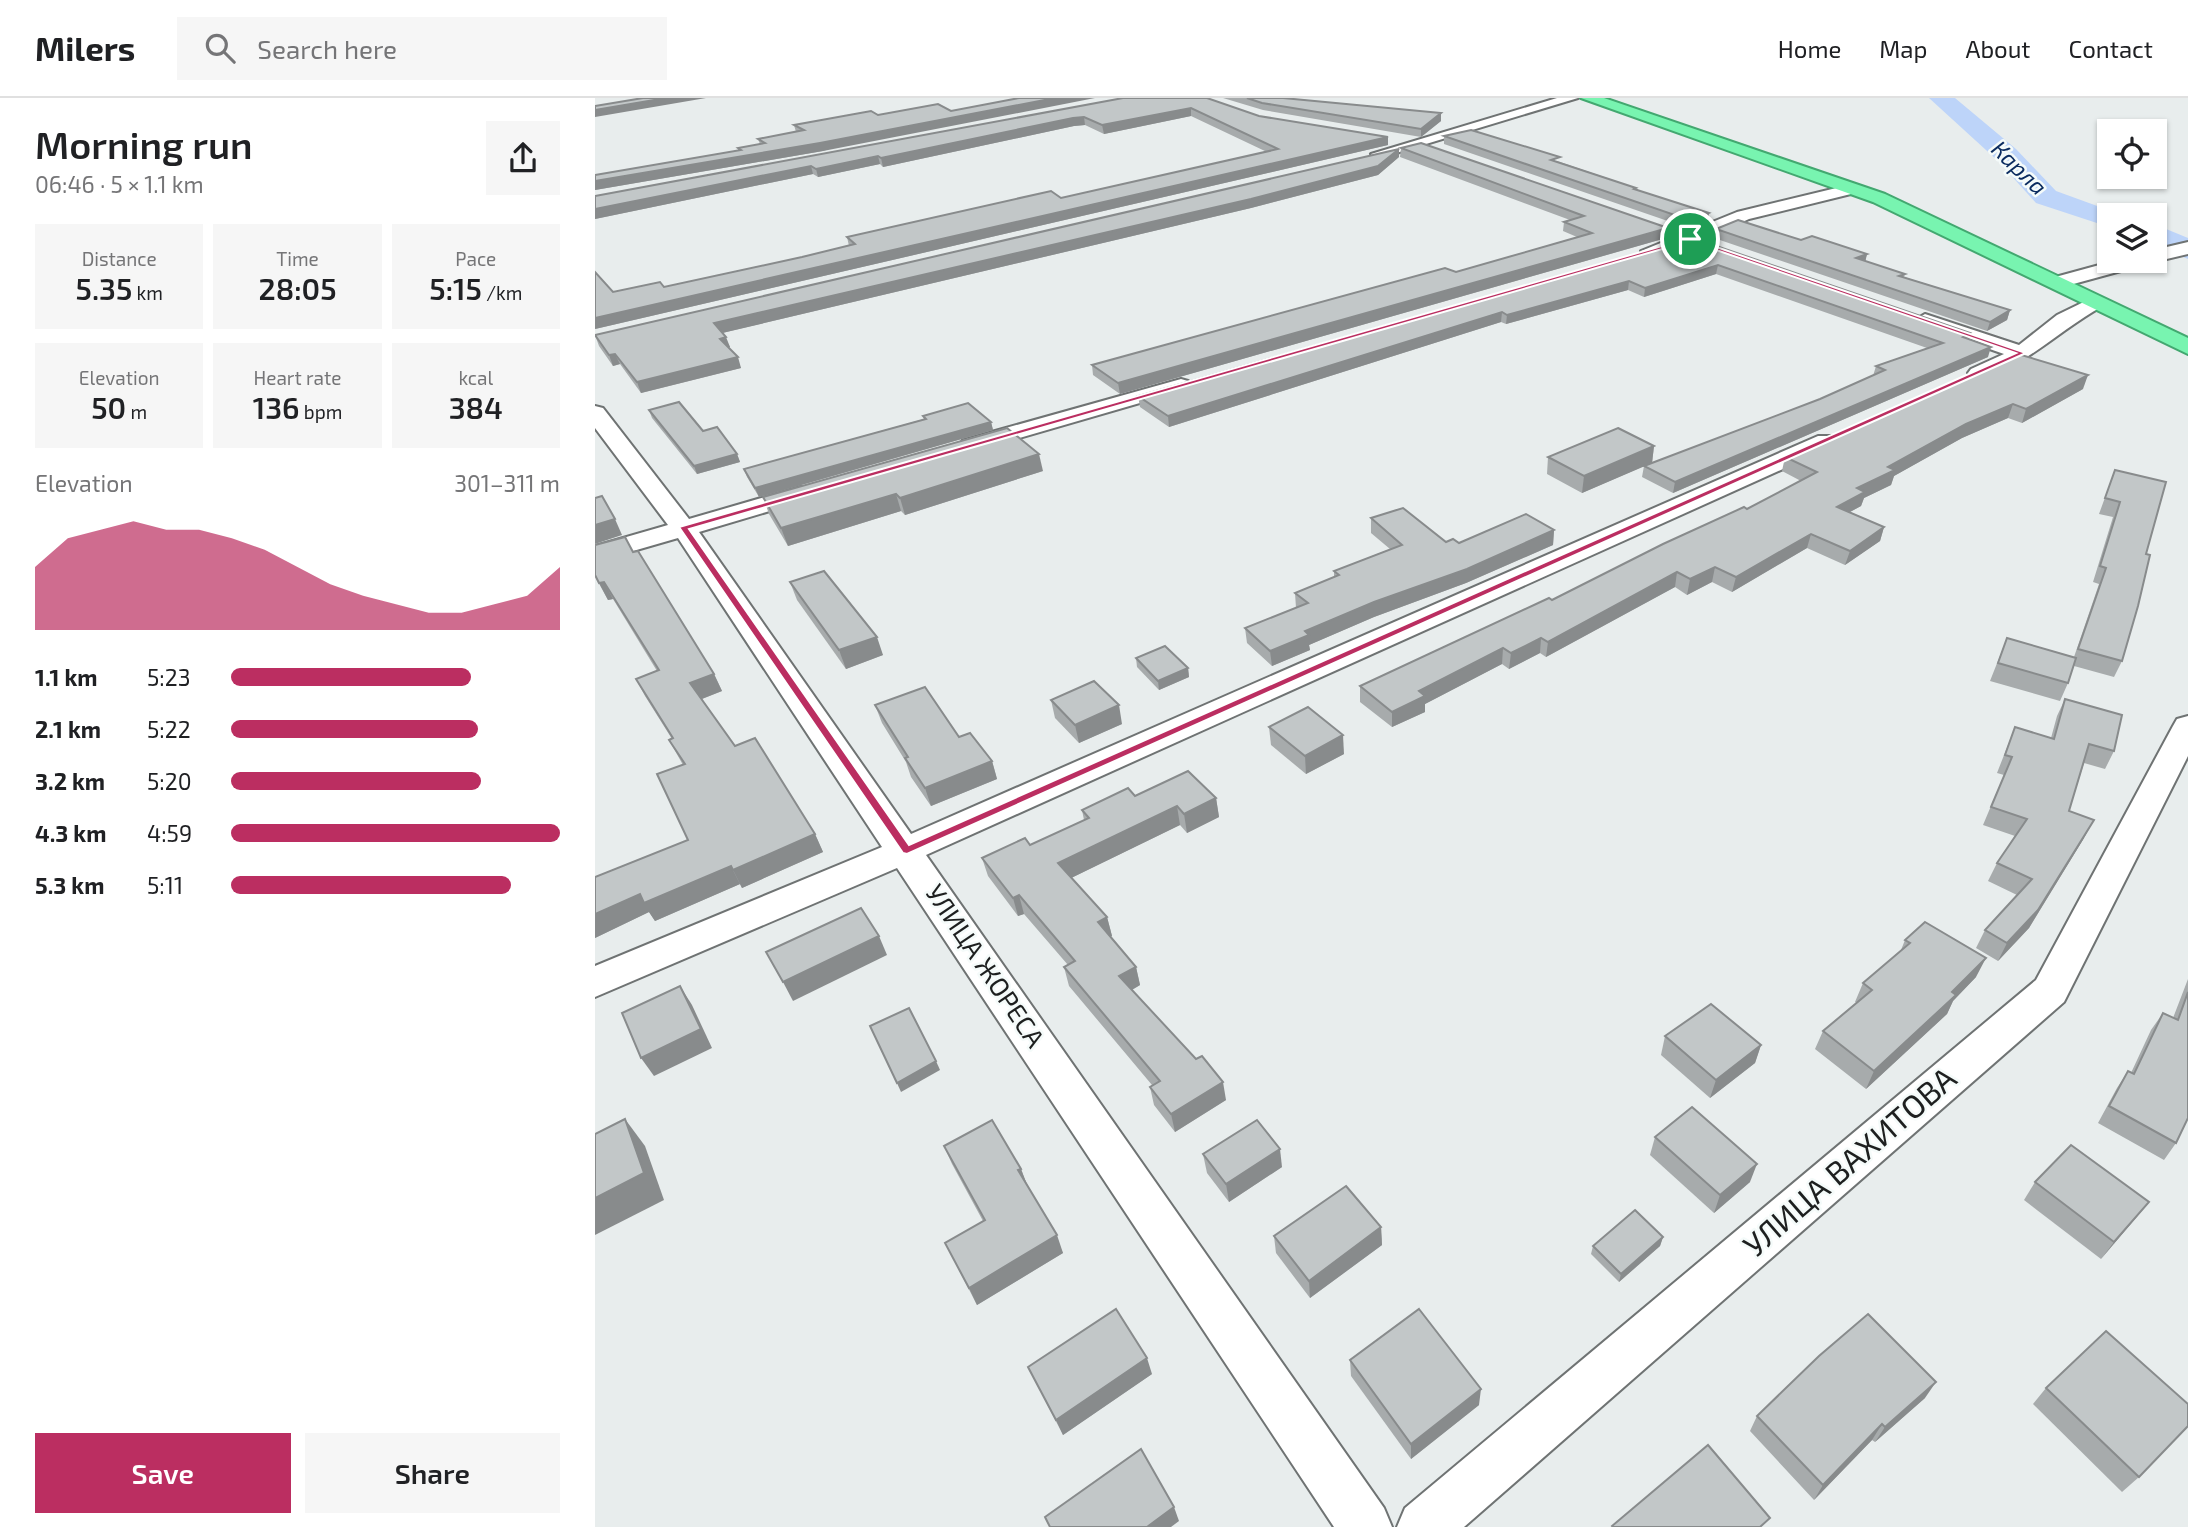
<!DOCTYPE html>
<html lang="en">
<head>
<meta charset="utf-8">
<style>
  :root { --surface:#fff; --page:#f6f6f6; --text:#202124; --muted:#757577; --line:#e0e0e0; --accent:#bb2e61 }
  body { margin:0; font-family:"Exo 2",sans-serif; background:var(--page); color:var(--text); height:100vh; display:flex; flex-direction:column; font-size:26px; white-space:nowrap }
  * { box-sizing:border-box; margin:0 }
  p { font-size:23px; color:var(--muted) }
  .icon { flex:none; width:38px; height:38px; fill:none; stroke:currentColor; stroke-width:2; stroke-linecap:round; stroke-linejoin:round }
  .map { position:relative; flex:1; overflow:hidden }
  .details { display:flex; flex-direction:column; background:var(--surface); width:595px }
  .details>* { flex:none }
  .buttons { position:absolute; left:1502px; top:21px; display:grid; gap:14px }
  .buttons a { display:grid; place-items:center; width:70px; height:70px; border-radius:0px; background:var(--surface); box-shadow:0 2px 5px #0004; font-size:35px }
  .pin { position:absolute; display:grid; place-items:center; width:60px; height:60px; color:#fff; margin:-30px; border:4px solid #fff; border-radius:50%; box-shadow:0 2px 7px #0007 }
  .round { display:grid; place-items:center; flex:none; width:74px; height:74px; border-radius:0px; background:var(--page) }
  .summary { display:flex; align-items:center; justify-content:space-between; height:119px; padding:0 35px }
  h1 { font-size:38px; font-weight:600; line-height:52px }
  .stats { display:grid; grid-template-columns:repeat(3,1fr); gap:10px; height:119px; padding:7px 35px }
  .stats div { display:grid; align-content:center; border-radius:0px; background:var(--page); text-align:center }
  .stats b { font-size:30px; font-weight:600 }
  .stats small { font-size:19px; font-weight:400 }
  .stats p { font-size:19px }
  .chart { height:196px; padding:14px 35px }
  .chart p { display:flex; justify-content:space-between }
  .chart svg { width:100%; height:126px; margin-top:7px; fill:var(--accent); opacity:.7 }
  .action { display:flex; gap:14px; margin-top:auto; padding:14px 35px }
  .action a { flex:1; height:80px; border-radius:0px; background:var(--accent); color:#fff; font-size:28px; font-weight:600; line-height:80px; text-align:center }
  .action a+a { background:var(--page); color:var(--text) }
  ul { padding:0 35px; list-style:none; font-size:23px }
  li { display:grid; grid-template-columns:112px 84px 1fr; align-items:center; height:52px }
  li i { height:18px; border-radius:9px; background:var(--accent) }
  header { display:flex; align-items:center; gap:42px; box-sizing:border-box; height:98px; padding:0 35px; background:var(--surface); border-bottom:2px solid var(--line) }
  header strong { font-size:33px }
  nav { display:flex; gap:38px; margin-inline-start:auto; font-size:24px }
  .search { width:490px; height:63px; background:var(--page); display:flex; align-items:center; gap:18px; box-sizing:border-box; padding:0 24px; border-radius:0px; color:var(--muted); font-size:26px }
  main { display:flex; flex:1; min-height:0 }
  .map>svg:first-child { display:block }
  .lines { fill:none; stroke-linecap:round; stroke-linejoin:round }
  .river { fill:#bdd4f9; fill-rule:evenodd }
  .minor-casing { stroke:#6f7373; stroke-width:4 }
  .tertiary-casing { stroke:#6f7373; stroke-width:4 }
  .trunk-casing { stroke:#43a870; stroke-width:4 }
  .minor { fill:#fff; fill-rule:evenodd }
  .tertiary { fill:#fff; fill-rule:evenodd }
  .trunk { fill:#78f4b0; fill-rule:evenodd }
  .wall { fill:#a7abac }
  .shaded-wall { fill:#888b8c }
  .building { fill:#c2c7c8; stroke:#888b8c; stroke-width:2 }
  .route { fill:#bb2e61; stroke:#fff; stroke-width:2; fill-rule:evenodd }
  .labels { text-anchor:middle; stroke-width:5; stroke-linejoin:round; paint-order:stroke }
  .far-water-label { font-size:23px; font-style:italic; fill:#0b2c60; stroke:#f5fbfa }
  .street-label { font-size:26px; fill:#1d1f1f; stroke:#f5fbfa }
  .near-street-label { font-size:32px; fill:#1d1f1f; stroke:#f5fbfa }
</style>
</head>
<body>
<header>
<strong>Milers</strong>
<div class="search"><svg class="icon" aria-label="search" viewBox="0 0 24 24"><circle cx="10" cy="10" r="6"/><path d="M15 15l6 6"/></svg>Search here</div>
<nav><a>Home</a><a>Map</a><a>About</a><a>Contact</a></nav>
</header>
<main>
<section class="details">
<div class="summary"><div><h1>Morning run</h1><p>06:46 · 5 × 1.1 km</p></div><a class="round"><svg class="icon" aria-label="share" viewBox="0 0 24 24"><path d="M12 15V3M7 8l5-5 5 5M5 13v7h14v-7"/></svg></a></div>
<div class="stats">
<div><p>Distance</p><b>5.35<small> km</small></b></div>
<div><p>Time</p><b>28:05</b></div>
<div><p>Pace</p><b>5:15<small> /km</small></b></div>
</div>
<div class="stats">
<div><p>Elevation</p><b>50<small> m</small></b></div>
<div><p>Heart rate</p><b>136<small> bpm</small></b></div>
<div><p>kcal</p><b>384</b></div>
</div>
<div class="chart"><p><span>Elevation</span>301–311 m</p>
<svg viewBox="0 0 160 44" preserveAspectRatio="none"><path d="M0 44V22L10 12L20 9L30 6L40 9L50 9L60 12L70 16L80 22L90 28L100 32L110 35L120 38L130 38L140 35L150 32L160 22V44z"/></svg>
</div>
<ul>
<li><b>1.1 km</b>5:23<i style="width:73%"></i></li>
<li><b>2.1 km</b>5:22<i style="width:75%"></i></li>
<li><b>3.2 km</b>5:20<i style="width:76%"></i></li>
<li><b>4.3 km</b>4:59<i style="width:100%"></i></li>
<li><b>5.3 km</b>5:11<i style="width:85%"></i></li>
</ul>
<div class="action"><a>Save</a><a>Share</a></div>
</section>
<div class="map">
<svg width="1593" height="1429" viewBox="0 0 1593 1429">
  <rect width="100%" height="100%" fill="#e8eded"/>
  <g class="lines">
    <g class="river">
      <path d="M1334 0H1360L1421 51 1461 93 1527 117H1514V129L1441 105 1403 63Z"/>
      <path d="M1559 126 1593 140V161L1559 147Z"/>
    </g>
    <g class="minor-casing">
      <g id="minor">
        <path d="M962 0H983L788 59H778L776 56Z"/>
        <path d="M1258 86 1266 91 1264 94 1154 121 1101 145 1061 157 1055 158 1046 153 1142 114Z"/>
        <path d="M1501 198 1510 204 1508 208C1465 231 1431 269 1383 281L1376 279 1373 275 1376 271 1409 256 1323 226 1320 222 1330 216 1424 247 1462 217Z"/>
        <path d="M586 281 593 283 597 287 593 291 376 354 365 347 368 342Z"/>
        <path d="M0 308 8 310 94 421 204 389H222L225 394 222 399 104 434 316 736 1223 338H1239L1242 343 1239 348 331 757 789 1410 797 1429H739L302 770 0 899V868L287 749 83 440 0 464V448L73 427 0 330Z"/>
        <path d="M1593 618V658L1469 904 869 1429H802L810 1410 1441 882 1578 628 1582 621Z"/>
      </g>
    </g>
    <g class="tertiary-casing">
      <g id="tertiary">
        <path d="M1593 144V156L1559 164 1554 163H1559V152Z"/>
        <path d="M1519 163H1551L1548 167 1460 191 1449 185 1453 181Z"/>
      </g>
    </g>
    <g class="trunk-casing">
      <path id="trunk" d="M986 0H1009L1290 96 1593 240V256L1278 104Z"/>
    </g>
    <use href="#minor" class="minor"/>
    <use href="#tertiary" class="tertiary"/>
    <use href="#trunk" class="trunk"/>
  </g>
  <g class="wall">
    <path d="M528 0 664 18 793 39V47L0 231 18 194 69 189 207 159 254 148 252 139 466 100 672 54 596 18 509 36 490 27 479 28 288 69 285 66 223 79 218 76 0 121V98Z"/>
    <path d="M628 0H692L846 15V23L826 39 668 12Z"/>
    <path d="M356 13 228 53 0 92V77L144 53 143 50 165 46 163 41 201 34 199 27 283 17Z"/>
    <path d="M849 38 965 64 1041 90V91L1113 124 1096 131 849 46Z"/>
    <path d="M806 50 1071 140 525 296 498 277 497 267 861 174 982 139 968 133 969 124 975 122 805 59Z"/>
    <path d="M804 59 783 77 656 110 127 235 135 249 133 250 146 270 46 295 25 266 18 268 4 248 0 237Z"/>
    <path d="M1121 131 1206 142 1272 156 1270 163 1310 176 1309 179 1415 212 1412 222 1392 233 1119 140Z"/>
    <path d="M1098 140 1375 235 1373 241 1393 259 1078 395 1047 379 1049 368 987 395 952 376 953 359 1059 348 1057 365 1225 301 1278 278 1281 268 1332 250 1121 176 1049 199 1033 192 911 226 906 224 574 329 545 309 543 298Z"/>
    <path d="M1488 291 1427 325 1413 320 1367 340 1299 378 1296 387 1269 400 1266 408 1255 414 1289 429 1285 443 1250 467 1212 450 1137 494 1117 484 1092 497 1080 489 951 559 945 555 914 571 907 566 830 606V614L797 629 765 604V588L957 502 1152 411 1206 383 1187 373 1190 359Z"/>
    <path d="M54 312 108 333 142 356 145 364 102 376 57 320Z"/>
    <path d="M328 318 396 324 398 332 164 399 152 379 149 371 329 321Z"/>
    <path d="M1520 372 1551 456 1527 563 1519 579 1479 568 1473 585 1465 603 1395 583 1412 540 1479 559 1504 486 1498 484 1518 419 1504 416Z"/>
    <path d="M448 373 310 417 306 413 193 448 174 416 168 399Z"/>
    <path d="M776 420 851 444 864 445 959 432 958 447 871 485 779 519 714 547 715 552 677 568 652 545 650 530 701 510 700 495 739 480V473L795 451 776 435Z"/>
    <path d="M38 454 119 576 127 593 107 601 140 648 220 736 228 754 147 790 145 786 60 823 54 814 0 840V779L93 742 88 667 74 642 77 641 50 598 41 581 62 573 18 501 13 502 0 478Z"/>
    <path d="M195 484 288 557 251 571 202 502Z"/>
    <path d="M541 560 593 570 594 579 564 592 542 569Z"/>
    <path d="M1470 601 1519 653 1510 671 1489 665 1474 713 1489 740 1434 830 1403 863 1381 850 1390 832 1422 797 1393 783 1402 765 1420 738 1388 727 1409 677 1402 675 1420 629 1456 640 1462 618Z"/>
    <path d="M456 602 527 626 484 645 460 620Z"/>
    <path d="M280 607 364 639 397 663 402 681 336 708 316 679 311 664 287 625Z"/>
    <path d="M674 629 749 656 711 676 676 647Z"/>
    <path d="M540 698 621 700 624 719 592 735 585 727 476 780 512 819 517 838H515L541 869 545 887 537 892 631 1002 580 1034 559 1007 555 989 557 987 474 888 469 869 473 867 429 816 423 818 393 778 387 760 435 747 489 722 487 712Z"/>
    <path d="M1310 842 1381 879 1358 903 1352 916 1271 991 1220 951 1228 933 1262 905 1260 904 1268 885 1306 852Z"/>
    <path d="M1593 881V1020L1581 1045 1569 1062 1503 1025 1522 990 1533 973 1536 975 1556 932 1568 915 1578 920Z"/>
    <path d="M1070 938 1166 947 1160 965 1115 1000 1066 957Z"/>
    <path d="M1060 1039 1155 1084 1119 1115 1055 1057Z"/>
    <path d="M349 1048 426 1071 432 1088 468 1155 382 1207 350 1145 388 1123 357 1066Z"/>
    <path d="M608 1056 687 1069 634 1104 612 1075Z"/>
    <path d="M1440 1084 1554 1104 1506 1161 1429 1102Z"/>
    <path d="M786 1129 787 1147 715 1200 681 1155 679 1138Z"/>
    <path d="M1068 1139 1065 1148 1024 1184 996 1156 998 1148Z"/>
    <path d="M755 1262 884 1307 816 1361 756 1278Z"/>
    <path d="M433 1269 557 1276 468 1337Z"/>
    <path d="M1451 1290 1544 1379 1527 1394 1438 1306Z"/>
    <path d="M1330 1300 1280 1344 1277 1342 1219 1402 1155 1333 1162 1318Z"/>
  </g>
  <g class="shaded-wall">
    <path d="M71 0H111L0 19V12Z"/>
    <path d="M460 0H500L228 53 0 92V83Z"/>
    <path d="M596 10V18L509 36 507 27Z"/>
    <path d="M846 15V23L826 39V31Z"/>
    <path d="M489 19 490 27 479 28 288 69 286 60 478 20Z"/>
    <path d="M793 39V47L0 231V220Z"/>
    <path d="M804 51V59L783 77 656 110 123 236 119 225Z"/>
    <path d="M283 58 285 66 223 79 221 71Z"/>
    <path d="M216 68 218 76 0 121V111Z"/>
    <path d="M1114 115 1113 124 1096 131 1097 123Z"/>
    <path d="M1073 130 1071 140 525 296 523 285Z"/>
    <path d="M1272 156 1270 165 1261 160Z"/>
    <path d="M1123 167 1121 176 1049 199 1050 190Z"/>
    <path d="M1034 183 1033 192 911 226 912 217Z"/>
    <path d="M1415 212 1412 222 1392 233 1395 224Z"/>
    <path d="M907 214 906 224 574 329 573 318Z"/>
    <path d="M131 239 135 249 128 251 125 241Z"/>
    <path d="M1396 249 1393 259 1078 395 1080 384Z"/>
    <path d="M20 256 25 266 18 268 14 257Z"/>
    <path d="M143 259 146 270 46 295 42 284Z"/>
    <path d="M1493 277 1488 291 1427 325 1431 311Z"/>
    <path d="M1418 306 1413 320 1367 340 1299 378 1296 387 1269 400 1266 408 1238 423 1242 409 1262 390 1293 369 1371 326Z"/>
    <path d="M396 324 398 332 164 399 160 390Z"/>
    <path d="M1059 348 1057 365 987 395 989 378Z"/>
    <path d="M142 356 145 364 102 376 99 368Z"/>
    <path d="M444 356 448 373 310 417 305 400Z"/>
    <path d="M301 396 306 413 193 448 186 430Z"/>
    <path d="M20 421 27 437 0 446V427Z"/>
    <path d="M1289 429 1285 443 1250 467 1255 453Z"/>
    <path d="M959 432 958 447 871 485 779 519 714 547 715 552 677 568 675 553 710 533 779 504Z"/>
    <path d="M1216 436 1212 450 1137 494 1141 479Z"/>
    <path d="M1120 469 1117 484 1092 497 1095 481Z"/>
    <path d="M1082 474 1080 489 951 559 953 544Z"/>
    <path d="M9 484 18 501 13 502 4 485Z"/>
    <path d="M282 539 288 557 251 571 244 552Z"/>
    <path d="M946 540 945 555 914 571 916 555Z"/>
    <path d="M908 550 907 566 830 606V614L797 629V614L824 593Z"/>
    <path d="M593 570 594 579 564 592 563 583Z"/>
    <path d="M119 576 127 593 104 602 95 585Z"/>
    <path d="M524 607 527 626 484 645 480 627Z"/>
    <path d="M748 637 749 656 711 676 710 658Z"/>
    <path d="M397 663 402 681 336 708 330 690Z"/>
    <path d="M621 700 624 719 592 735 589 716Z"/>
    <path d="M582 708 585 727 468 784 463 765Z"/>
    <path d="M1499 722 1489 740 1434 830 1403 863 1412 845Z"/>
    <path d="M220 736 228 754 147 790 138 772Z"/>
    <path d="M136 768 145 786 60 823 54 814 0 840V816L45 796Z"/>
    <path d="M424 797 429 816 423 818 418 800Z"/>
    <path d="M512 819 517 838 507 843 503 824Z"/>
    <path d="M284 838 292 857 198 903 188 884Z"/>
    <path d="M1391 860 1381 879 1358 903 1352 916 1271 991 1279 973Z"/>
    <path d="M541 869 545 887 528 897 524 878Z"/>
    <path d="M85 888 97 907 117 950 59 978 46 960Z"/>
    <path d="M1166 947 1160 965 1115 1000 1121 982Z"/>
    <path d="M341 963 345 972 306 994 302 985Z"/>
    <path d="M628 984 631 1002 580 1034 576 1016Z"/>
    <path d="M30 1021 50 1048 69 1102 0 1137V1100Z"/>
    <path d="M685 1051 687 1069 634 1104 631 1086Z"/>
    <path d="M1162 1066 1155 1084 1119 1115 1125 1097Z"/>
    <path d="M426 1071 433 1089 423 1072Z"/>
    <path d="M1554 1104 1540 1121 1506 1161 1519 1144Z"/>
    <path d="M786 1129 787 1147 715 1200 714 1183Z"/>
    <path d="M462 1137 468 1155 382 1207 374 1190Z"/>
    <path d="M1068 1139 1065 1148 1024 1184 1026 1176Z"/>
    <path d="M552 1260 557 1276 468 1337 461 1322Z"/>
    <path d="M1341 1284 1330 1300 1280 1344 1290 1329Z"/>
    <path d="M886 1291 884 1307 816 1361V1346Z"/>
    <path d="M1287 1326 1277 1342 1219 1402 1228 1387Z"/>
    <path d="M579 1409 584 1423 576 1429H552Z"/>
  </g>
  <g class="building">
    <path d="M48 0H71L0 12V8Z"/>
    <path d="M424 0H460L225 45 0 83V77L146 52 143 50 170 45 163 41 209 32 199 27 276 13 283 17 343 6 356 13Z"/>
    <path d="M528 0H612L664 18 793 39 0 220V174L18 194 65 184 69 189 207 159 260 146 252 139 456 93 466 100 683 51 596 10 507 27 489 19 478 20 286 60 283 58 221 71 216 68 0 111V98Z"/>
    <path d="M652 0H688L846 15 826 31 667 5Z"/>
    <path d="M876 32 965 59 956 62 1041 90 1039 91 1114 115 1097 123 849 38Z"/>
    <path d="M826 45 1073 130 523 285 497 267 850 170 861 174 997 135 969 124 989 118 806 50Z"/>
    <path d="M804 51 783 68 656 101 119 225 131 239 125 241 143 259 42 284 20 256 14 257 0 237Z"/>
    <path d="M1143 122 1206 142 1217 138 1272 156 1261 160 1310 176 1304 178 1415 212 1395 224 1121 131Z"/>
    <path d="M1098 140 1375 235 1368 239 1396 249 1080 384 1049 368 1225 301 1290 272 1281 268 1348 245 1123 167 1050 190 1034 183 912 217 907 214 573 318 543 298Z"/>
    <path d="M1423 256 1493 277 1431 311 1418 306 1371 326 1293 369 1300 372 1262 390 1270 394 1242 409 1289 429 1255 453 1216 436 1141 479 1120 469 1095 481 1082 474 953 544 946 540 916 555 908 550 824 593 830 598 797 614 765 588 954 500 957 502 1068 446 1149 409 1152 411 1222 374 1190 359Z"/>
    <path d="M84 304 108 333 122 329 142 356 99 368 54 312Z"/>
    <path d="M373 305 396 324 160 390 149 371 331 321 328 318Z"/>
    <path d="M412 330 444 356 305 400 301 396 186 430 168 399Z"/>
    <path d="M1023 330 1059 348 989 378 953 359Z"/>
    <path d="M1520 372 1571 384 1551 456 1555 457 1543 508 1527 563 1483 551 1511 470 1505 468 1525 404 1510 400Z"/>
    <path d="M7 398 20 421 0 427V400Z"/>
    <path d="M808 410 851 444 858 441 864 445 931 416 959 432 872 471 779 504 710 533 714 537 675 553 650 530 713 505 700 495 744 477 739 473 807 447 776 420Z"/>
    <path d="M30 439 38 454 43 453 119 576 95 585 140 648 160 640 220 736 138 772 136 768 49 805 45 796 0 816V779L93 742 62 676 90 666 74 642 78 640 41 581 64 572 9 484 4 485 0 477V447Z"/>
    <path d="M229 473 282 539 244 552 195 484Z"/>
    <path d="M1412 540 1481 560 1473 585 1403 565Z"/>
    <path d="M570 548 593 570 563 583 541 560Z"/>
    <path d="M499 583 524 607 480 627 456 602Z"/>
    <path d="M330 589 364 639 375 635 397 663 330 690 310 660 313 659 280 607Z"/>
    <path d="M1470 601 1527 617 1519 653 1494 646 1474 713 1499 722 1443 812 1412 845 1390 832 1437 781 1402 765 1432 721 1396 709 1417 659 1410 657 1420 629 1459 641Z"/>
    <path d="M713 609 748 637 710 658 674 629Z"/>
    <path d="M593 673 621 700 589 716 582 708 463 765 512 819 503 824 541 869 524 878 601 961 607 958 628 984 576 1016 555 989 565 983 469 869 480 863 424 797 418 800 387 760 430 740 435 747 494 720 487 712 533 690 540 698Z"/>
    <path d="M266 810 284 838 188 884 171 854Z"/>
    <path d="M1330 824 1391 860 1357 894 1361 897 1279 973 1228 933 1277 892 1268 885 1315 845 1310 842Z"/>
    <path d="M85 888 106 931 46 960 27 915Z"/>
    <path d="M1593 894V1020L1581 1045 1514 1008 1533 973 1539 976 1568 915 1583 922Z"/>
    <path d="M1116 906 1166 947 1121 982 1070 938Z"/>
    <path d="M314 910 341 963 302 985 275 928Z"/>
    <path d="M1097 1009 1162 1066 1125 1097 1060 1039Z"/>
    <path d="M30 1021 49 1075 0 1100V1036Z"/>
    <path d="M397 1022 426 1071 423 1072 462 1137 374 1190 350 1145 390 1122 349 1048Z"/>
    <path d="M662 1022 685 1051 631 1086 608 1056Z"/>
    <path d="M1476 1047 1554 1104 1519 1144 1440 1084Z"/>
    <path d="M751 1088 786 1129 714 1183 679 1138Z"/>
    <path d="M1040 1112 1068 1139 1026 1176 998 1148Z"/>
    <path d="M521 1211 552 1260 461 1322 433 1269Z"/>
    <path d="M824 1211 886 1291 816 1346 755 1262Z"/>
    <path d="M1273 1216 1341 1284 1290 1329 1287 1326 1228 1387 1162 1318 1224 1258Z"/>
    <path d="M1511 1233 1593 1306V1328L1544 1379 1451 1290Z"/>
    <path d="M1113 1347 1175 1420 1165 1429H1018L1017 1428Z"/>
    <path d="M546 1351 579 1409 552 1429H455L450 1419Z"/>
  </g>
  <path class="route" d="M1095 140 1431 255 312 756 308 755 84 429ZM1095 143 1421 255 314 747 94 431Z"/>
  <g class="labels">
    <g class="far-water-label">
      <text transform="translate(1424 70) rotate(44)" y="8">Карла</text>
    </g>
    <g class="street-label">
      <text transform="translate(390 868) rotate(56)" y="9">УЛИЦА ЖОРЕСА</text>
    </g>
    <g class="near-street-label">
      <text transform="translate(1255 1064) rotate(-41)" y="11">УЛИЦА ВАХИТОВА</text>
    </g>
  </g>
</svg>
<div class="buttons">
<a><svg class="icon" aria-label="locate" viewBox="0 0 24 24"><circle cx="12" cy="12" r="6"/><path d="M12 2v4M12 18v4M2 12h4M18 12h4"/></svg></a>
<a><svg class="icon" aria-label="layers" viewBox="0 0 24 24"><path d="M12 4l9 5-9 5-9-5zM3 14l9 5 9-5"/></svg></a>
</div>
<div class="pin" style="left:1095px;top:141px;background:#1e9e55"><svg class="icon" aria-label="arrive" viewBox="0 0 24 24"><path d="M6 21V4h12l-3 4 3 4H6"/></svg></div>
</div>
</main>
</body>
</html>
